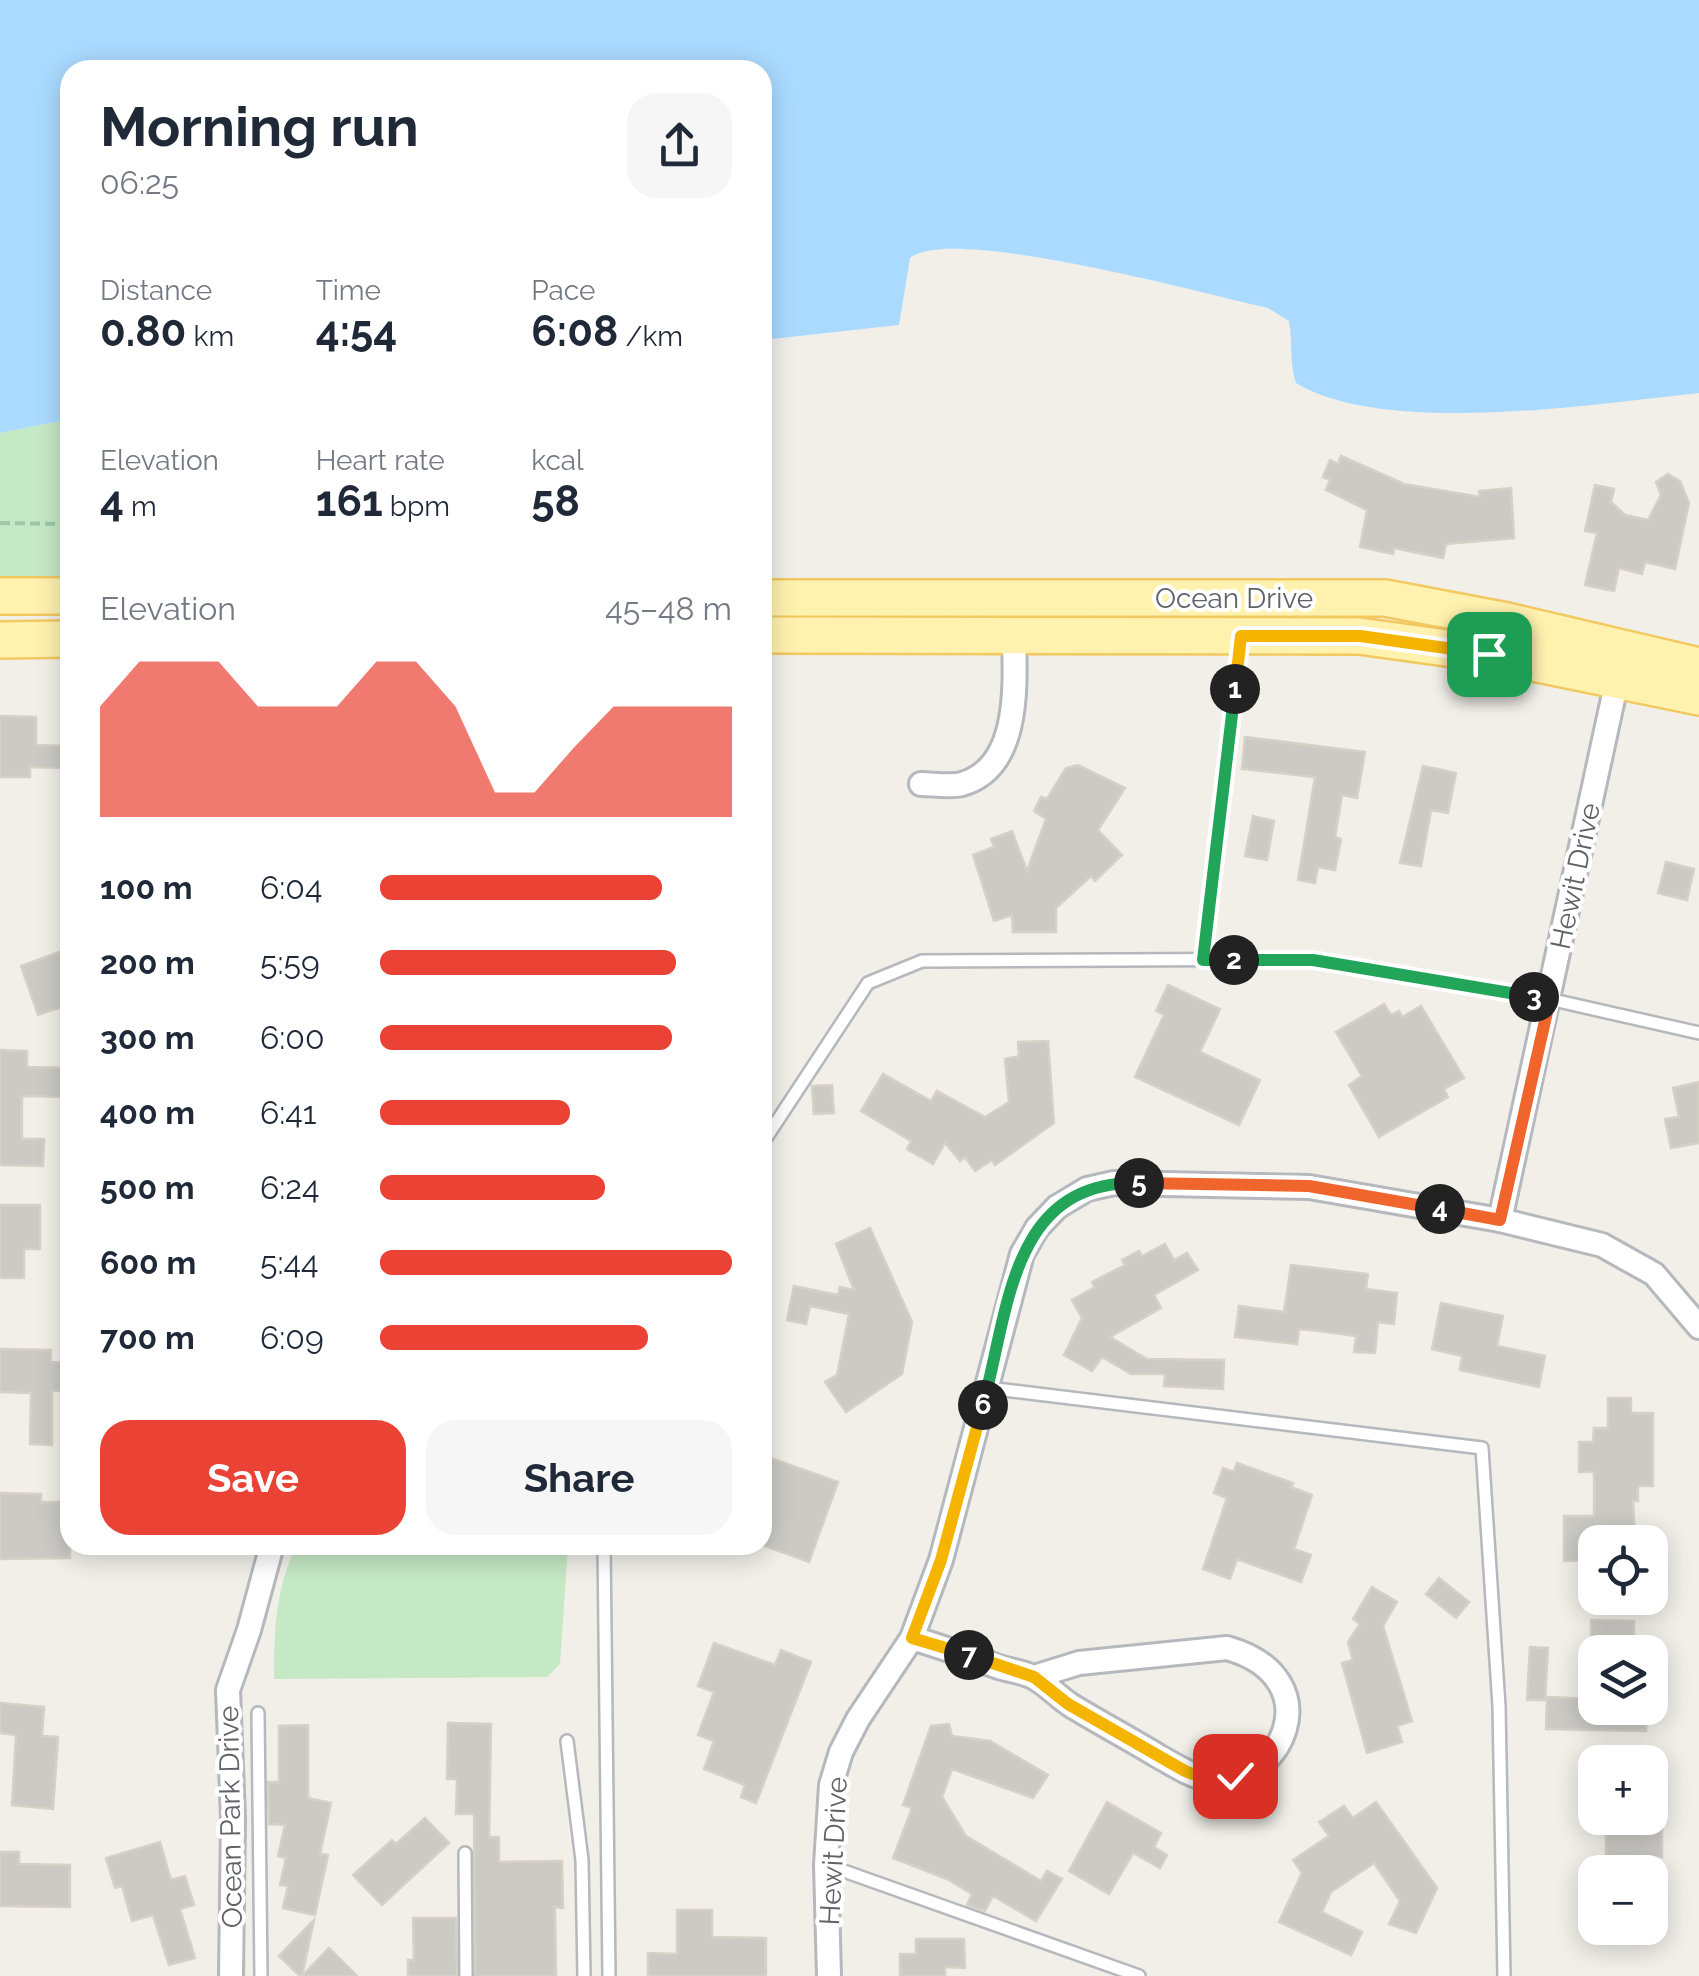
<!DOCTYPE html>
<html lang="en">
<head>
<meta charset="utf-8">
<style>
  :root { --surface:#fff; --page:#f6f6f7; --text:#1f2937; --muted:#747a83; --accent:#ea4335 }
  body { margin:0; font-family:Raleway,sans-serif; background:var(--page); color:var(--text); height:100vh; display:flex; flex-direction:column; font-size:38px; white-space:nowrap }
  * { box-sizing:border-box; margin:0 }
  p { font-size:32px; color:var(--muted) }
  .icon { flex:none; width:55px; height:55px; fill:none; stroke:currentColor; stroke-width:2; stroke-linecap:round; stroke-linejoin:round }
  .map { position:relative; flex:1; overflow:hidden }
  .panel { position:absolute; left:60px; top:60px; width:712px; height:1495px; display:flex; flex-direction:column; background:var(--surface); border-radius:30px; box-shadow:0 5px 25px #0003 }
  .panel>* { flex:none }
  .controls { position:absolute; left:1578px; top:1525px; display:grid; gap:20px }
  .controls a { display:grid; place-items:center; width:90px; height:90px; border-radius:20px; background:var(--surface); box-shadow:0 5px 25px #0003; font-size:50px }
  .pin { position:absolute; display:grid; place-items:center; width:85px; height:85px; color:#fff; margin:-42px; border-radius:20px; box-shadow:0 5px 15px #0006 }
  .km { position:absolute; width:50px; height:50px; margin:-25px; border-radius:50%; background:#222; color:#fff; font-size:28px; line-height:50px; text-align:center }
  .round { display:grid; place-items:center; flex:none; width:105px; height:105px; border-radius:30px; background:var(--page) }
  .head { display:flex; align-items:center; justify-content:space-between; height:170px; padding:0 40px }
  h1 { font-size:55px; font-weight:700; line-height:75px }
  .metrics { display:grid; grid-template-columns:repeat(3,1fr); gap:15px; height:170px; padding:10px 40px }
  .metrics div { display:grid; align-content:center }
  .metrics b { font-size:42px; font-weight:700 }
  .metrics small { font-size:28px; font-weight:400 }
  .metrics p { font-size:28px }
  .chart { height:280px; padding:20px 40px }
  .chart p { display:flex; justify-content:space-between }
  .chart svg { width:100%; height:180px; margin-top:10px; fill:var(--accent); opacity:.7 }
  .action { display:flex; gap:20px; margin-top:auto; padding:20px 40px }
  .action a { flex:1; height:115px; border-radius:30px; background:var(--accent); color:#fff; font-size:40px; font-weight:700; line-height:115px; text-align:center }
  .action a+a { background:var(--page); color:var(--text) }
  ul { padding:0 40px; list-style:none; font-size:32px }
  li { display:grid; grid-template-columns:160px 120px 1fr; align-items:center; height:75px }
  li i { height:25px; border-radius:12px; background:var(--accent) }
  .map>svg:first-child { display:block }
  .green { fill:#c5e8c5 }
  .water { fill:#aadaff }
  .building { fill:#cccac5; stroke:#d6d1c6; stroke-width:2.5 }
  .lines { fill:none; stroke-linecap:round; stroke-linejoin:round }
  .service-casing { stroke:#b5b8bc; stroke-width:16 }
  .minor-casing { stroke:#b5b8bc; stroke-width:28 }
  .primary-casing { stroke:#f2c960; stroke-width:40 }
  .path { stroke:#9cc7a9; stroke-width:4; stroke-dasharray:10 5; stroke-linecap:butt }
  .service { stroke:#fff; stroke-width:11 }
  .minor { stroke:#fff; stroke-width:22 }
  .primary { stroke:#fff2af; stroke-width:35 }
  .split-1-casing { stroke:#fff; stroke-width:20 }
  .split-2-casing { stroke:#fff; stroke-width:20 }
  .split-3-casing { stroke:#fff; stroke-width:20 }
  .split-4-casing { stroke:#fff; stroke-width:20 }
  .split-5-casing { stroke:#fff; stroke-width:20 }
  .split-6-casing { stroke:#fff; stroke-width:20 }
  .split-7-casing { stroke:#fff; stroke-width:20 }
  .split-8-casing { stroke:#fff; stroke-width:20 }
  .split-1 { stroke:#f5b400; stroke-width:12 }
  .split-2 { stroke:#22a559; stroke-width:12 }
  .split-3 { stroke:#22a559; stroke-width:12 }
  .split-4 { stroke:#f0652b; stroke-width:12 }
  .split-5 { stroke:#f0652b; stroke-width:12 }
  .split-6 { stroke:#22a559; stroke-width:12 }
  .split-7 { stroke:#f5b400; stroke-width:12 }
  .split-8 { stroke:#f5b400; stroke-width:12 }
  .labels { text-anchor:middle; stroke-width:8; stroke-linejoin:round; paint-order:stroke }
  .street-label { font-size:28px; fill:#5f6368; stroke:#fff }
</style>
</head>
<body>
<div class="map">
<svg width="1699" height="1976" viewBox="0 0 1699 1976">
  <rect width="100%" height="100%" fill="#f1efe8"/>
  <g class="green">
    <path d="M70 419V577H0V433Z"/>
    <path d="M297 1545H568L560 1664 547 1677 274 1679C274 1633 275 1588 297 1545Z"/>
  </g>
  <path class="water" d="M0 0H1699V393C1595 404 1385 437 1296 383 1289 361 1293 343 1289 321L1268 308C1208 295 951 224 910 258L899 325 763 340 762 70H70V419L0 433Z"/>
  <g class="building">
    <path d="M1341 456 1404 484 1480 497 1479 491 1511 488 1514 538 1446 544 1443 558 1394 548 1393 554 1360 547 1367 510 1326 490 1330 480 1323 477 1330 460 1338 464Z"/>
    <path d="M1668 474 1680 481 1689 503 1675 569 1645 562 1642 574 1619 568 1614 591 1585 585 1597 533 1585 531 1595 485 1614 489 1611 502 1625 515 1648 520 1661 495 1656 482Z"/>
    <path d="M0 716 36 717V745L63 746V768L30 767V777H0Z"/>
    <path d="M1245 737 1365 752 1357 798 1342 795 1335 837 1341 839 1335 870 1318 867 1315 883 1298 880 1315 777 1242 769Z"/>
    <path d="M1078 765 1125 788 1098 830 1122 855 1095 881 1091 876 1056 908V932H1013L1012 915 994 921 973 855 994 847 991 839 1012 831 1027 871 1046 819 1034 811 1041 797 1047 799 1066 768Z"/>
    <path d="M1423 766 1456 773 1448 813 1431 810 1421 866 1400 863Z"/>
    <path d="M1253 816 1274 821 1267 860 1245 856Z"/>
    <path d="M1666 862 1694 869 1687 900 1658 893Z"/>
    <path d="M62 951 70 973V1004L38 1015 21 966Z"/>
    <path d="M1168 985 1220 1009 1200 1052 1260 1080 1239 1125 1135 1077 1164 1015 1156 1011Z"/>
    <path d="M1384 1004 1391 1015 1399 1011 1402 1017 1421 1006 1464 1078 1444 1089 1448 1097 1379 1137 1349 1085 1362 1076 1336 1032Z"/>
    <path d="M1048 1041 1054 1123 995 1165 992 1160 975 1171 965 1157 960 1161 945 1143 933 1164 907 1149 911 1141 861 1111 883 1074 931 1101 937 1091 985 1117 1009 1102 1005 1059 1019 1056 1018 1042Z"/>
    <path d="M0 1050 27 1051V1067L70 1068V1097L22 1096V1139H44L43 1166 0 1165Z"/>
    <path d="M1699 1082V1143L1671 1148 1665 1119 1679 1117 1673 1088Z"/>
    <path d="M832 1085 834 1113 814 1114 812 1086Z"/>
    <path d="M0 1205H40V1249H24V1278H0Z"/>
    <path d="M870 1228 912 1322 902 1374 846 1412 825 1382 837 1375 849 1314 810 1306 806 1324 787 1320 794 1286 838 1295 840 1287 854 1290 836 1244Z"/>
    <path d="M1165 1244 1174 1260 1187 1253 1198 1270 1154 1295 1161 1308 1110 1337 1147 1359 1224 1360 1223 1389 1164 1386 1165 1374H1131L1102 1357 1092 1371 1064 1355 1082 1318 1072 1300 1095 1287 1092 1282 1125 1265 1122 1260 1139 1251 1142 1256Z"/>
    <path d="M1291 1265 1368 1274 1366 1289 1397 1293 1394 1324 1378 1322 1375 1353 1354 1352 1356 1336 1319 1331 1299 1329 1297 1344 1235 1337 1239 1306 1284 1312Z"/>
    <path d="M1441 1303 1503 1316 1497 1346 1545 1356 1539 1387 1460 1370 1462 1356 1432 1349Z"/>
    <path d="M0 1349 51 1350V1362L66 1363V1391H52V1445L30 1444 31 1393 0 1392Z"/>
    <path d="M1608 1398H1631V1413H1653V1486H1638V1501H1633L1635 1538 1595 1542V1560L1564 1561V1516H1594V1472H1579V1442H1593L1594 1428H1608Z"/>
    <path d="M762 1455 838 1482 809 1562 762 1545 770 1520 762 1517 768 1488 762 1486Z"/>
    <path d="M1237 1463 1293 1483 1291 1487 1312 1495 1294 1549 1311 1555 1301 1582 1237 1559 1230 1579 1203 1569 1227 1498 1214 1493 1223 1468 1234 1472Z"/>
    <path d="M0 1493 41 1494V1502H70V1558L0 1559Z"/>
    <path d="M1439 1578 1469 1602 1456 1618 1426 1594Z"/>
    <path d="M1372 1587 1397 1602 1383 1626 1412 1721 1397 1726 1402 1742 1367 1753 1342 1663 1353 1660 1348 1642 1360 1624 1353 1619Z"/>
    <path d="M1591 1620 1634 1621V1652H1591Z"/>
    <path d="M714 1643 775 1665 781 1650 811 1662 756 1803 741 1797 745 1785 704 1769 714 1741 698 1735 714 1692 698 1686Z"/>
    <path d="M1530 1647 1548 1648 1545 1700H1527Z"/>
    <path d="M1547 1697 1595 1699V1708H1647L1646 1731 1546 1729Z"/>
    <path d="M0 1703 44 1707 42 1736 58 1737 53 1809 12 1805 16 1735 0 1733Z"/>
    <path d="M448 1723 491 1724 489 1837H499V1862L562 1861 563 1908 555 1907 556 1976H475L474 1814H456L457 1779H447Z"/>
    <path d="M949 1724 952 1736 990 1741 1048 1775 1033 1798 952 1769 942 1797 966 1836 1041 1881 1047 1871 1062 1879 1036 1921 993 1896 985 1911 967 1905 972 1894 947 1879 893 1858 912 1808 903 1805 931 1726Z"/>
    <path d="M308 1725V1798L331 1803 320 1854 328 1855 315 1915 283 1908 288 1886 280 1885 286 1858 278 1856 285 1825 269 1824 268 1782H279V1726Z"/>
    <path d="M1107 1802 1161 1833 1154 1847 1167 1855 1160 1868 1133 1853 1109 1894 1069 1871Z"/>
    <path d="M1376 1802 1437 1888 1416 1933 1389 1924 1400 1901 1374 1863 1331 1892 1322 1912 1362 1932 1351 1955 1279 1922 1302 1873 1293 1860 1329 1836 1319 1822 1344 1806 1353 1818Z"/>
    <path d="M425 1818 449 1843 382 1905 353 1875 392 1840 396 1844Z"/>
    <path d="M1606 1818H1648V1826H1662V1857H1648V1872H1592V1857H1606Z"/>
    <path d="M160 1842 171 1880 185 1876 194 1905 180 1909 195 1958 169 1965 153 1915 132 1921 122 1886 115 1888 106 1858Z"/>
    <path d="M0 1852H19V1864L70 1865V1907L0 1906Z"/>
    <path d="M677 1910H712V1937L766 1938V1976H648V1953L677 1954Z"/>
    <path d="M413 1918H456L457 1976H408V1960H414Z"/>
    <path d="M314 1920 302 1976H300L279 1956Z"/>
    <path d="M916 1939H964L965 1968 945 1967V1976H900V1954H916Z"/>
    <path d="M329 1948 357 1976H302Z"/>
  </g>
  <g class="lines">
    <g class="service-casing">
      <g id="service">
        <path d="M1203 960 1241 640"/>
        <path d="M762 1144 868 983 922 961 1313 959 1549 999 1699 1033"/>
        <path d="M988 1388 1482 1448 1499 1706 1504 1976"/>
        <path d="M604 1545 609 1976"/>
        <path d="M258 1713 261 1976"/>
        <path d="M567 1741 582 1860 584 1976"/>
        <path d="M465 1853 466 1976"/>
        <path d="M827 1865 1139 1976"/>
      </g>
    </g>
    <g class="minor-casing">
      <g id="minor">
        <path d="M921 784C933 784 950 787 962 784 1021 767 1015 683 1014 636"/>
        <path d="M1500 1220 1619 671"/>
        <path d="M912 1638C942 1647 970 1657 999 1667 1011 1671 1025 1672 1035 1678 1049 1686 1059 1698 1072 1706 1100 1723 1130 1739 1158 1756 1173 1764 1190 1776 1207 1779 1282 1790 1333 1678 1227 1648L1079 1663 1034 1677"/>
        <path d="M231 1976 233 1818 228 1690 249 1630 272 1545"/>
        <path d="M829 1976 826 1865 831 1785 841 1752 858 1719 912 1638 941 1560 1022 1254 1037 1228 1057 1207 1087 1189 1114 1183 1309 1187 1500 1220 1602 1245 1654 1274 1699 1327"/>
      </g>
    </g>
    <g class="primary-casing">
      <g id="primary">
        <path d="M0 596H70"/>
        <path d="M762 598H1385L1507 621 1699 666"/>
        <path d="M762 635 1359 636 1489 654 1699 697"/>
        <path d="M0 640 70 639"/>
      </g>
    </g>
    <path class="path" d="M0 523 70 524"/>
    <use href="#service" class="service"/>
    <use href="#minor" class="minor"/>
    <use href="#primary" class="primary"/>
  </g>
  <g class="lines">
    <g class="split-1-casing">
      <path id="split-1" d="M1235 689 1241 636H1360L1489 654"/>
    </g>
    <g class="split-2-casing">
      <path id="split-2" d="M1234 960H1203L1235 689"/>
    </g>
    <g class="split-3-casing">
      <path id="split-3" d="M1234 960H1313L1534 997"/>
    </g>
    <g class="split-4-casing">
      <path id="split-4" d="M1440 1209 1500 1220 1550 999 1534 997"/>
    </g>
    <g class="split-5-casing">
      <path id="split-5" d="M1139 1183 1309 1186 1440 1209"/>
    </g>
    <g class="split-6-casing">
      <path id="split-6" d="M983 1405C1009 1311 1010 1180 1139 1183"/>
    </g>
    <g class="split-7-casing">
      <path id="split-7" d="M969 1655 912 1638 941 1560 983 1405"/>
    </g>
    <g class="split-8-casing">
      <path id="split-8" d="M969 1655 1034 1677 1068 1704 1185 1771 1208 1780 1235 1776"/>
    </g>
    <use href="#split-1" class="split-1"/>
    <use href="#split-2" class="split-2"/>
    <use href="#split-3" class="split-3"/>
    <use href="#split-4" class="split-4"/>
    <use href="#split-5" class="split-5"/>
    <use href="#split-6" class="split-6"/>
    <use href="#split-7" class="split-7"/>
    <use href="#split-8" class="split-8"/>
  </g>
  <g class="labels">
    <g class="street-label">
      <text x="1234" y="608">Ocean Drive</text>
      <text transform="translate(1575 876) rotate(-78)" y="10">Hewit Drive</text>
      <text transform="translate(230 1817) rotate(-91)" y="10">Ocean Park Drive</text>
      <text transform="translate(833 1851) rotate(-87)" y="10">Hewit Drive</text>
    </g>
  </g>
</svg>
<div class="controls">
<a><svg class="icon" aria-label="locate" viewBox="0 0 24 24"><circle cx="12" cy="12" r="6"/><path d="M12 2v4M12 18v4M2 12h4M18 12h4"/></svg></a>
<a><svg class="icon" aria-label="layers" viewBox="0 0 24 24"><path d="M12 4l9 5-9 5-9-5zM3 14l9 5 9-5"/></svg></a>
<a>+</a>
<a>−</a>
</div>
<div class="pin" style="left:1489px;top:654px;background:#1e9e55"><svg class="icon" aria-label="arrive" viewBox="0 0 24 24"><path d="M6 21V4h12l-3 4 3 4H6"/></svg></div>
<div class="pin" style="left:1235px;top:1776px;background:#d93025"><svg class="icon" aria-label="check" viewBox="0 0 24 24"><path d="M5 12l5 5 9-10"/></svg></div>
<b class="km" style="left:1235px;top:689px">1</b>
<b class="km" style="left:1234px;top:960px">2</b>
<b class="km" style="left:1534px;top:997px">3</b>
<b class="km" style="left:1440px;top:1209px">4</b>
<b class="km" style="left:1139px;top:1183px">5</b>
<b class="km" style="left:983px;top:1405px">6</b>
<b class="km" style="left:969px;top:1655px">7</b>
<section class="panel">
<div class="head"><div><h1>Morning run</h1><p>06:25</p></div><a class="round"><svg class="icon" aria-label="share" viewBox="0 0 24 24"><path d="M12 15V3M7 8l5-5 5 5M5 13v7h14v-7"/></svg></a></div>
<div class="metrics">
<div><p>Distance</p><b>0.80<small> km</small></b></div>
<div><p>Time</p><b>4:54</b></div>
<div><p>Pace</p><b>6:08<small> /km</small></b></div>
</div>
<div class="metrics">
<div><p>Elevation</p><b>4<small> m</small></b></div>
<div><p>Heart rate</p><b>161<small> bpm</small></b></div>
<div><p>kcal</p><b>58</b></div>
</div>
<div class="chart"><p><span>Elevation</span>45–48 m</p>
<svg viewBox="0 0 160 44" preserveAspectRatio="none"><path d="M0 44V17L10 6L20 6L30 6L40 17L50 17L60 17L70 6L80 6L90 17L100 38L110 38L120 27L130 17L140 17L150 17L160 17V44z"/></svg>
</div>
<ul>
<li><b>100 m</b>6:04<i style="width:80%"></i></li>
<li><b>200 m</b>5:59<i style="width:84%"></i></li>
<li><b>300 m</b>6:00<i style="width:83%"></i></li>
<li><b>400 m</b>6:41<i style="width:54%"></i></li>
<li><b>500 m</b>6:24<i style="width:64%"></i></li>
<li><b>600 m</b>5:44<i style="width:100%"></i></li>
<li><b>700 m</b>6:09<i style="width:76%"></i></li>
</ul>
<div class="action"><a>Save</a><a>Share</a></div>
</section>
</div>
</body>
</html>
